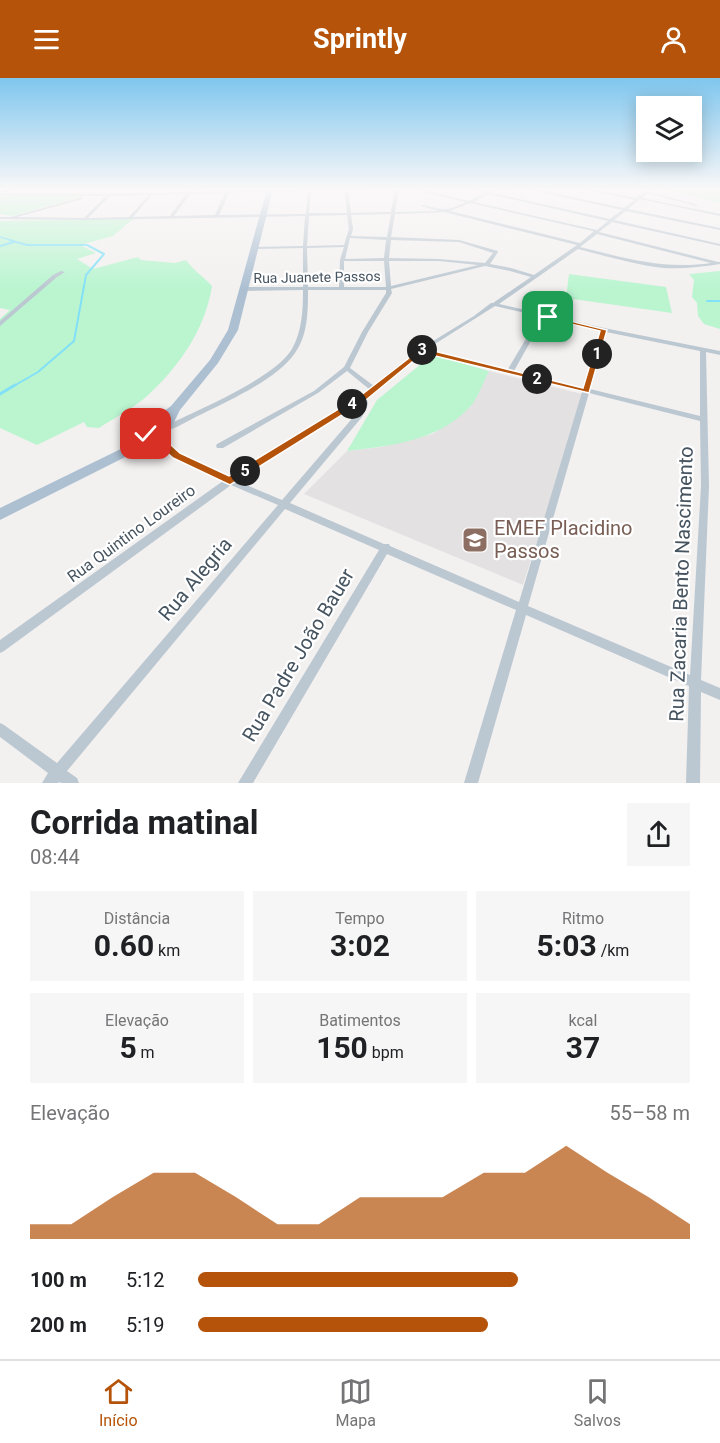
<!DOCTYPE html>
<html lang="pt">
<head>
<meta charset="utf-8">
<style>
  :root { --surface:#fff; --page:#f6f6f6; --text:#202124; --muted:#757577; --line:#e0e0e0; --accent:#b45309 }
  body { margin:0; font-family:Roboto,sans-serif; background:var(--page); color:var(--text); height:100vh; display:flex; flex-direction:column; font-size:22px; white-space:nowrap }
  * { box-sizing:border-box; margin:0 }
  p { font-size:20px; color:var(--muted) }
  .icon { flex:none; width:33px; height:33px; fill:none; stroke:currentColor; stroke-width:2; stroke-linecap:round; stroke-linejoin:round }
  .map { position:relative; height:705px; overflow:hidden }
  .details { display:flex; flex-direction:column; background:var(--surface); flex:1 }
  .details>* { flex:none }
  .buttons { position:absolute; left:636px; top:18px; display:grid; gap:12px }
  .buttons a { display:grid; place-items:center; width:66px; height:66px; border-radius:0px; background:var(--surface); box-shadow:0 3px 15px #0003; font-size:30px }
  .pin { position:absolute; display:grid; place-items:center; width:51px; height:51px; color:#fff; margin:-26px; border-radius:12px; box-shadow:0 3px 9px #0006 }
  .km { position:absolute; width:30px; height:30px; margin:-15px; border-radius:50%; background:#222; color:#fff; font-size:16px; line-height:30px; text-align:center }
  .round { display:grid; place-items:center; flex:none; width:63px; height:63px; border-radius:0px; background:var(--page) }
  .summary { display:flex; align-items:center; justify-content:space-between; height:102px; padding:0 30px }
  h1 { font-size:33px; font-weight:700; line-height:45px }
  .metrics { display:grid; grid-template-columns:repeat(3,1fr); gap:9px; height:102px; padding:6px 30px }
  .metrics div { display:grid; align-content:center; border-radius:0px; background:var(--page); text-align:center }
  .metrics b { font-size:30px; font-weight:700 }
  .metrics small { font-size:16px; font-weight:400 }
  .metrics p { font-size:16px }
  .chart { height:168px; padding:12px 30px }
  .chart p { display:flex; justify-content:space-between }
  .chart svg { width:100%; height:108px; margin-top:6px; fill:var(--accent); opacity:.7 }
  ul { padding:0 30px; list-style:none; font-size:20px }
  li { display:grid; grid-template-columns:96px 72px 1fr; align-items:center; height:45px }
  li i { height:15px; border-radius:8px; background:var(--accent) }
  header { display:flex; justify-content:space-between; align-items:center; height:78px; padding:0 30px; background:var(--accent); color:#fff; font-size:27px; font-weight:700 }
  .tabs { display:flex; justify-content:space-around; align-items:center; height:84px; border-top:2px solid var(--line); background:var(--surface); font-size:16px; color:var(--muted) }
  .tabs a { display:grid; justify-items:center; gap:3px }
  .tabs .active { color:var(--accent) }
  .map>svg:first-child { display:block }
  .education { fill:#e4e1e2 }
  .green { fill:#baf5d0 }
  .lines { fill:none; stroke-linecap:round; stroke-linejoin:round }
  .stream-far2 { stroke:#82e0f7; stroke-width:1.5 }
  .stream-far1 { stroke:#82e0f7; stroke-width:2 }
  .stream { stroke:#82e0f7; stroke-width:3 }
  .minor { fill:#bcc8d1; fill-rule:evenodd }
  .primary { fill:#adc0d2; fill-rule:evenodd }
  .route { fill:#b45309; stroke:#fff; stroke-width:1.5 }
  .labels { text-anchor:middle; stroke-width:4.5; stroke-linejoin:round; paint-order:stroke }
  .far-street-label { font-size:14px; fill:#465460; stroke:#fff }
  .street-label { font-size:16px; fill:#465460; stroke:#fff }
  .near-education-label { font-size:20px; fill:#785e54; stroke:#fff; text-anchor:start }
  .near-street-label { font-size:20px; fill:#465460; stroke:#fff }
</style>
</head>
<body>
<header><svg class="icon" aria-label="menu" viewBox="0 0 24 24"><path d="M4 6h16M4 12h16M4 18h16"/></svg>Sprintly<svg class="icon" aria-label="person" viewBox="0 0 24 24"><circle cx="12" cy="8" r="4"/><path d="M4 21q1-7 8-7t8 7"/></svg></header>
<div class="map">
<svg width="720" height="705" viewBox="0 0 720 705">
  <rect width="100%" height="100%" fill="#f3f0f0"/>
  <path class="education" d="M489 293 582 316 571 358 523 507 304 416 347 373 381 369 433 356 470 329Z"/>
  <g class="green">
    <path d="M720 111V125L668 112V111Z"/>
    <path d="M0 116 86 117 12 138 0 136Z"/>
    <path d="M133 141 113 158 80 167 96 175 77 181 93 191 138 179 141 182 175 185 186 182C194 193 203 198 212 208 205 252 179 289 146 319 132 331 114 340 99 350L87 349 84 344 37 367 0 350V241L10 232 0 230V143Z"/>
    <path d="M720 193V251L704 246 698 238 697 225 692 219 694 202 689 196Z"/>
    <path d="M569 196 666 209 672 235 566 220Z"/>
    <path d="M432 277 489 293C483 304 478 321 469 330 438 363 390 368 347 373L377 322Z"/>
  </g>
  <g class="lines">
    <g class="stream-far2">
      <path d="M0 117 10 111"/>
      <path d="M0 159 14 163"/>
    </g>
    <g class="stream-far1">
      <path d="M9 162 27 167H87L104 176 86 197 74 263 38 294 12 309"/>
      <path d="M0 168 14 164"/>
      <path d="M707 223H720"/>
    </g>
    <path class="stream" d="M0 316 15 307"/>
    <g class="minor">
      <path d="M308 111H380L348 113 351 135 391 134 395 111H399L395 134 439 133 421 128 423 127C445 132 445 134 466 124L411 111H418L469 123 485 115 470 111C475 111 481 113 486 113 490 114 494 111 498 111L492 115 610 141 622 132 526 111H534L624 130 635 122 583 111H591L636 120 648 111H652L650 114 698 127 696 128 648 115 642 120 720 136V138L640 121 628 131 720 150V152L626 133 614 142 720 166V168L612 144 599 154 718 184H720V186C701 189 683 191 664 190 635 187 606 178 578 171L499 226 604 250 720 273V277L706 274 709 408 701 602 720 610V622L701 614 700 705H686L689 608 526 537 478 705H464L516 532 387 476 253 705H238L379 472 285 431 67 693 77 700 79 705H61L59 704 58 705H42L48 695 0 659V645L4 647 57 685 278 427 231 407 4 573 0 575V562L223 403 195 391 164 374 152 361 151 359 152 357H158L170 370 201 387 230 399 361 319 369 311 347 293 318 315 223 370H217L216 368 217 366 314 313 344 289 362 254 386 215V212H308C308 233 308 257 295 275 277 301 230 322 202 336 189 342 177 350 164 354L160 352 161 350C194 334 274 301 292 271 302 253 303 232 303 212L244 213 241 211 244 209H303V170L255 171 253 170 255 169 303 168 305 138 85 142 0 141V139H11L82 119 83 121 17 139 84 140 106 118 0 117V115L92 116 188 114 190 112 192 113 191 114 226 113 228 112 230 113ZM308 113 306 136 219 137 229 115ZM311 113H345L347 135H309ZM225 115 215 137 174 138 190 116ZM186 116 170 138 133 139 152 117ZM489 116 608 143 597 152 473 124ZM149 117 129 139 88 140 110 118ZM470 125 593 153V154L580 165 450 133ZM444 134 577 167 534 197 511 190 490 186 498 174V173L459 162 391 159 395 136ZM391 136 387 159 351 158 353 151 351 137ZM347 137 349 151 344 167 307 168 309 138ZM597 156 711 185C665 192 624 180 580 169ZM350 160 386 162 384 180 345 181ZM391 162 459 164 493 175 485 185 439 181 389 180ZM344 169 340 182 339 209H308L307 170ZM344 183H384L386 209H344ZM389 183H439L478 187 391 208ZM485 188 510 193 531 199 493 225H491L474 238 420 271 374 308 350 290 368 254 392 215 391 211ZM495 228 601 253 584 310 514 293 533 259 530 257 527 259 508 291 427 271ZM606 254 700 273V338L590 311ZM423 274 582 314 519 524 390 468 389 466H384L290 425 362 339 368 326 367 321ZM589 315 700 343 701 408 690 597 528 528ZM360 325 356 336 282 422 237 403Z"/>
      <path d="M61 193 65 194 57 199 0 248V243L53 197Z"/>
    </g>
    <path class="primary" d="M267 111H273L238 252 218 285 180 332 167 358 0 442V430L131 366 127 362 129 359 171 328 210 282 228 252ZM161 346 158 352 145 359Z"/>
  </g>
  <linearGradient id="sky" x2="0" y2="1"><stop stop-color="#7fc6ee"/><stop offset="0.53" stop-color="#faf8f8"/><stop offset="1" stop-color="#faf8f8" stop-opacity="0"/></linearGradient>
  <rect width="720" height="210" fill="url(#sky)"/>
  <path class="route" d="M546 237 607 252 589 315 423 275 366 322 230 407 173 380 152 361 141 356 146 353 159 356 180 375 229 398 360 318 422 270 583 310 600 253 546 240Z"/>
  <defs>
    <g id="school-square" transform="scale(1.35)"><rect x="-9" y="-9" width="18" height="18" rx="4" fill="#8d6e63" stroke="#fff"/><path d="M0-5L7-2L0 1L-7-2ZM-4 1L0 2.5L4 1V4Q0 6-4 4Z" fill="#fff"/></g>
  </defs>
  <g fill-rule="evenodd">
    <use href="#school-square" x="475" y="462"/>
  </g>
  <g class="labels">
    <g class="far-street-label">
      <text transform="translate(317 199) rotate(-1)" y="5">Rua Juanete Passos</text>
    </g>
    <g class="street-label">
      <text transform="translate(131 455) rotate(-36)" y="6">Rua Quintino Loureiro</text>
    </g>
    <g class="near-education-label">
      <text x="494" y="457">EMEF Placidino<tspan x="494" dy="23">Passos</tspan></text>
    </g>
    <g class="near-street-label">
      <text transform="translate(195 501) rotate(-50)" y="7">Rua Alegria</text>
      <text transform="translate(681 506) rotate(-88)" y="7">Rua Zacaria Bento Nascimento</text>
      <text transform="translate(298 577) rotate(-59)" y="7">Rua Padre João Bauer</text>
    </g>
  </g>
</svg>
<div class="buttons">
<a><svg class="icon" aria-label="layers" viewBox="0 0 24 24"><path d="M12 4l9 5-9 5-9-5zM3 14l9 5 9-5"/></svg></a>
</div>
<div class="pin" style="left:548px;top:239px;background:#1e9e55"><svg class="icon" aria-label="arrive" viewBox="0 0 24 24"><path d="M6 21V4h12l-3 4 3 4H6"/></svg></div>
<div class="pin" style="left:146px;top:356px;background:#d93025"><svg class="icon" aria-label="check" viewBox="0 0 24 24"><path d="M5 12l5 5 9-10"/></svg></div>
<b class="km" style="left:597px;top:276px">1</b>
<b class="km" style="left:537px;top:301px">2</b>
<b class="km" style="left:422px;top:272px">3</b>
<b class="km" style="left:352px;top:326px">4</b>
<b class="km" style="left:245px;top:393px">5</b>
</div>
<section class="details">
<div class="summary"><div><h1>Corrida matinal</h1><p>08:44</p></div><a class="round"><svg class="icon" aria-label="share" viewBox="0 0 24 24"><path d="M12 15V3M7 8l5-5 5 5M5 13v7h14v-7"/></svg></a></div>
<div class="metrics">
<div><p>Distância</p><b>0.60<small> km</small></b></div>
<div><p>Tempo</p><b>3:02</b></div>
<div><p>Ritmo</p><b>5:03<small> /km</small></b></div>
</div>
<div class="metrics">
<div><p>Elevação</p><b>5<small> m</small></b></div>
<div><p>Batimentos</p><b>150<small> bpm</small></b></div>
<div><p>kcal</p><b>37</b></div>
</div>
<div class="chart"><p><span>Elevação</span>55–58 m</p>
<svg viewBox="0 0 160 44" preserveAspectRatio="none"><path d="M0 44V38L10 38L20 27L30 17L40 17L50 27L60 38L70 38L80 27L90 27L100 27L110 17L120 17L130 6L140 17L150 27L160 38V44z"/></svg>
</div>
<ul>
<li><b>100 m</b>5:12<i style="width:65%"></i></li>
<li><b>200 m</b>5:19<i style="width:59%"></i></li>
</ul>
</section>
<nav class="tabs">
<a class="active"><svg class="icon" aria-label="home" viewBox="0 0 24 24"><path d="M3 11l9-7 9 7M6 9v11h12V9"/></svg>Início</a>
<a><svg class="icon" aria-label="map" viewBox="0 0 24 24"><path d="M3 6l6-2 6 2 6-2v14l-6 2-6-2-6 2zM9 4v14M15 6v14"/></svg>Mapa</a>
<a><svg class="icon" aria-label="saved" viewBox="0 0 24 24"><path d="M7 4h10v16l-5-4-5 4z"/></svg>Salvos</a>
</nav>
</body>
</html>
